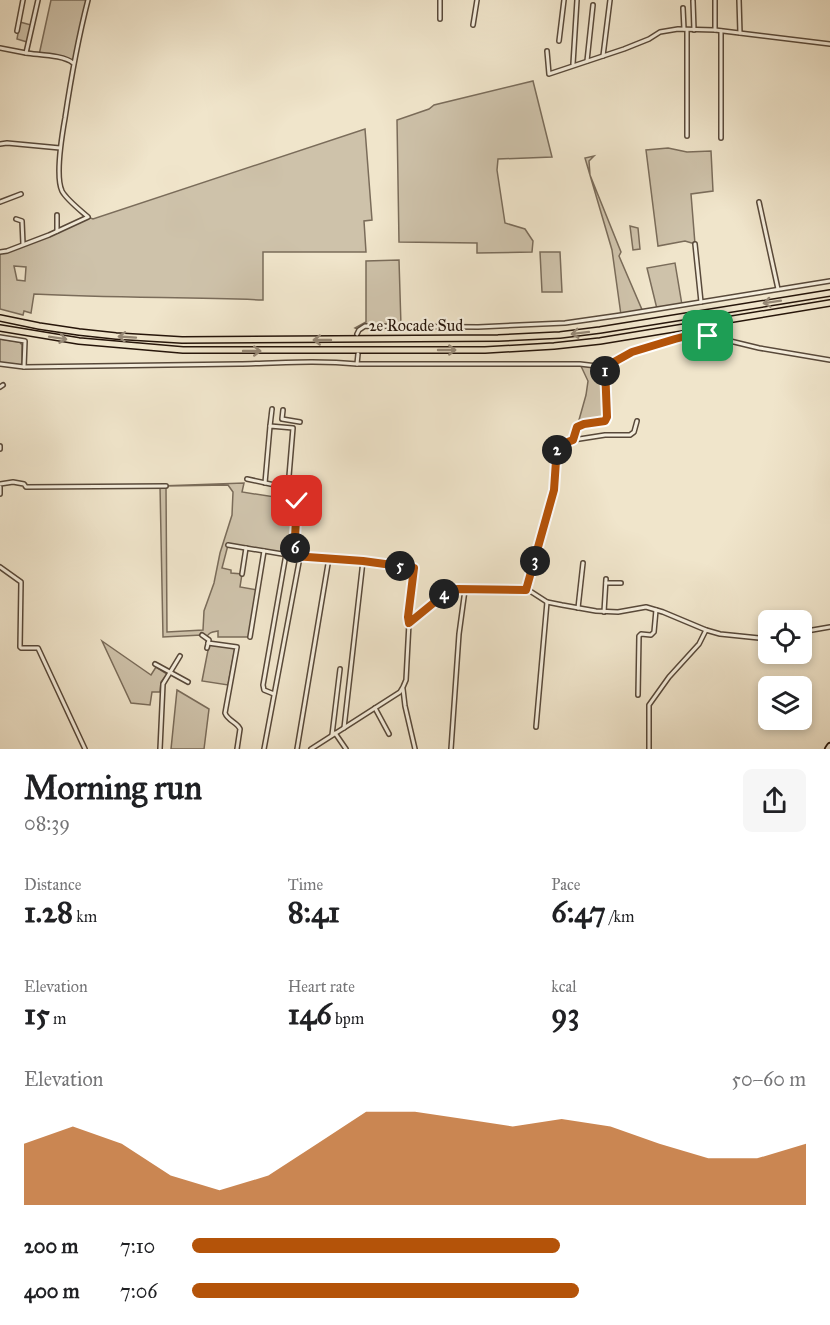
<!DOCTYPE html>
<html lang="en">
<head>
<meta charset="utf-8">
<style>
  :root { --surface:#fff; --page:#f6f6f6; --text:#202124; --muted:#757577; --accent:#b45309 }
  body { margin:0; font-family:"IM FELL Great Primer",serif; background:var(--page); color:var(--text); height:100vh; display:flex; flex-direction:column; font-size:22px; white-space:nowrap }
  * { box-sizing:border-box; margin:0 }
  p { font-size:20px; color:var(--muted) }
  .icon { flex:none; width:33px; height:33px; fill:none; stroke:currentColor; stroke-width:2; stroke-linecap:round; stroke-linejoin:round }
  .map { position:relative; height:749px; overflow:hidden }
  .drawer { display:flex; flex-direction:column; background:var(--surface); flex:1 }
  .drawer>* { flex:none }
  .tools { position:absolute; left:758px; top:610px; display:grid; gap:12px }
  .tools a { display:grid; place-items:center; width:54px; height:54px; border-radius:9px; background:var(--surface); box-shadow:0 3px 9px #0003; font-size:30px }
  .pin { position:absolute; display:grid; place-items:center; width:51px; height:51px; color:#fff; margin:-26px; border-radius:12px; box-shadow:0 3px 9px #0006 }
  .km { position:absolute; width:30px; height:30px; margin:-15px; border-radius:50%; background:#222; color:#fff; font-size:16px; line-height:30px; text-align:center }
  .round { display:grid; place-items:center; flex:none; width:63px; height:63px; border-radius:9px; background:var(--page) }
  .summary { display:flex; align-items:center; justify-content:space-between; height:102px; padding:0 24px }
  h1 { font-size:33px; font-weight:700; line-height:45px }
  .metrics { display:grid; grid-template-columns:repeat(3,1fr); gap:9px; height:102px; padding:6px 24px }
  .metrics div { display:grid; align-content:center }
  .metrics b { font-size:30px; font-weight:700 }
  .metrics small { font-size:16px; font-weight:400 }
  .metrics p { font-size:16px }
  .chart { height:168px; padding:12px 24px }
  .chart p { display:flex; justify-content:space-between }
  .chart svg { width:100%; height:108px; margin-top:6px; fill:var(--accent); opacity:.7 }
  ul { padding:0 24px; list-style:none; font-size:20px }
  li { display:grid; grid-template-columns:96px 72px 1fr; align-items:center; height:45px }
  li i { height:15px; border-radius:8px; background:var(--accent) }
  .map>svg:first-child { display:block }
  .green { fill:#cec2aa; stroke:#7a6c5a; stroke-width:1.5; fill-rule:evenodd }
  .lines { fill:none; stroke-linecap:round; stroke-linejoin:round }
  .street-casing { stroke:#58493a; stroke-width:6 }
  .secondary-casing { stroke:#26150a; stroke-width:8 }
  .highway-casing { stroke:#26150a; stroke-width:8 }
  .street { stroke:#f5eedd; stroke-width:3 }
  .secondary { stroke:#f5eedd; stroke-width:4.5 }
  .highway { stroke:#f0e5cb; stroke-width:5 }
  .oneway { stroke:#958774 }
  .route-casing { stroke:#fff; stroke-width:12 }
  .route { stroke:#b45309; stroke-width:8 }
  .labels { text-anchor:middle; stroke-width:4.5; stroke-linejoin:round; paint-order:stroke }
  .street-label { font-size:16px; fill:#26150a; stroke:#f5eedd }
</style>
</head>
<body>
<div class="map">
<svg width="830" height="749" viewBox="0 0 830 749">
  <rect width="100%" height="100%" fill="#f0e5cb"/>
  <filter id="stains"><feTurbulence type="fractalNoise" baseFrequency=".00333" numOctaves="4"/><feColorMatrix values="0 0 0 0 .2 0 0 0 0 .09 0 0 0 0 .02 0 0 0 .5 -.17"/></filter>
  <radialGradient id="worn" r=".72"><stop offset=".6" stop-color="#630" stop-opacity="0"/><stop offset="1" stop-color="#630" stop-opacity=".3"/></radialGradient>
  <g class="green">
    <path d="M51 0H87L73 64 70 60 39 55Z"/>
    <path d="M20 22 31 25 27 42 17 39Z"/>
    <path d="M533 81 552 157 498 159 497 170 505 223 525 229 533 241 532 252 477 253V243L399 242 397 120 429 109 434 105Z"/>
    <path d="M365 129 372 220 364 221 366 252H263V300C186 297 110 298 34 294L31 313 24 311 23 315 0 309V252L49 235 88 217 93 219ZM14 266 26 267 25 281 17 280Z"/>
    <path d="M668 148 687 152 711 151 713 191 691 194 695 244 685 241 658 246 646 150Z"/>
    <path d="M594 156 589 161 590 175 621 252 619 256 643 312 621 315 612 250 585 158Z"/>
    <path d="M630 226 638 228 640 249 633 250Z"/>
    <path d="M540 252H560L562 292H542Z"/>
    <path d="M399 260 401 326H365L359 330 355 328 366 322V261Z"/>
    <path d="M675 263 682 305 657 309 647 268Z"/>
    <path d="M0 339 20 342 22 345V365L0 363Z"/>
    <path d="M580 364 605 367 607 417 605 421 577 427 586 395 588 381Z"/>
    <path d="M244 483 242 492 281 498 284 489 292 491 291 500 297 501 294 556 228 545 222 568 231 570V573L242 574 240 587 257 590 250 637H218V631C212 632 209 632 206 638L202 635 163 637 160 486ZM228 485 233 492 232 515 220 553 214 583 204 611 203 630 167 632 166 486Z"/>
    <path d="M102 641 151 675 156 667 167 674 161 682 160 692H152L150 705 131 703Z"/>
    <path d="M209 645 235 648 228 685 202 681Z"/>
    <path d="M177 690 209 709 204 749H171Z"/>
  </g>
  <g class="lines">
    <g class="street-casing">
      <g id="street">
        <path d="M739 0 740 33"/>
        <path d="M693 1 694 30"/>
        <path d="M683 8 684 29"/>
        <path d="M440 19V0"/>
        <path d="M473 25 477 0"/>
        <path d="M715 30V0"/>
        <path d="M17 31 23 0"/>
        <path d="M559 41 564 0"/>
        <path d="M0 48 26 53 38 0"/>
        <path d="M547 51 549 74 624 49 649 39 660 32 678 29 715 30 830 44"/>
        <path d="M26 53C39 55 64 55 73 63"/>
        <path d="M603 56 610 0"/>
        <path d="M587 61 593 5"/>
        <path d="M573 64 577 0"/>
        <path d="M687 136V30"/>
        <path d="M721 138V31"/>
        <path d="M0 144 7 143 60 148"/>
        <path d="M0 202 21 194"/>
        <path d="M759 202 778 289"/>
        <path d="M57 215V231"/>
        <path d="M16 219 22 221 23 244"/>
        <path d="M695 244 701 302"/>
        <path d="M0 252 7 251 49 235 88 217C80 210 66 199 62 191 55 176 62 135 65 118 71 78 78 39 88 0"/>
        <path d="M357 334 359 330 365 326 478 327 565 323 621 315 830 281"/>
        <path d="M0 337 25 341 24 367"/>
        <path d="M0 364 24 367C95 366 167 365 239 364 278 363 318 360 357 364H580L605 367"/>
        <path d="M357 364 358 354"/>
        <path d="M0 387 3 385"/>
        <path d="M283 410 282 419 300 422"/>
        <path d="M270 426 272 409"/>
        <path d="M573 440 605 435H630L634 432 637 421"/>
        <path d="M0 449V446"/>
        <path d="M247 479 298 490 294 556"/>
        <path d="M265 483 270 426 293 428 288 488"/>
        <path d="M0 484 13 482 24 484 26 487 166 486"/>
        <path d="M0 487V494"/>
        <path d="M228 545 300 557 363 561 414 568 408 617 409 622"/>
        <path d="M0 567 21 582 20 647 21 648H38L85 749"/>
        <path d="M242 574 246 548"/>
        <path d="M606 583H621"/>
        <path d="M526 590 554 490 557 446 573 440 577 427 584 424 605 421 607 417 605 367 632 353 697 333 759 348 830 360"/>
        <path d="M578 608 583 563"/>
        <path d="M604 612 606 579"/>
        <path d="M801 632 830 627"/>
        <path d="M202 635 209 640 207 648"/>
        <path d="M250 637 264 551"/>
        <path d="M208 643 237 647 225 713C228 721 237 722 240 729L237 749"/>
        <path d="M155 664 188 682"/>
        <path d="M403 689 405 706 415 749"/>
        <path d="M274 694 264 690 263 685 286 554"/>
        <path d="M638 695 639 636 641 634 651 635 654 632 656 610"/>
        <path d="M375 708 389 734"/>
        <path d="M536 727 547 602"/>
        <path d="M344 728 363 561"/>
        <path d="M335 733 346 749"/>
        <path d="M332 735 340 669"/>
        <path d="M160 749 163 684 180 656"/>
        <path d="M264 749 300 557"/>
        <path d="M297 749 329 558"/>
        <path d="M311 749 400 692 403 687 406 680 409 623 447 592 457 589 526 590 530 591 547 602 562 605 596 611 618 612 646 607 663 612 706 630 720 634 759 638 768 637"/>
        <path d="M451 749 459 634 465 590"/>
        <path d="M649 749V705L669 677 699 644 706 630"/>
      </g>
    </g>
    <g class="secondary-casing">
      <path id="secondary" d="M828 749 830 746"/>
    </g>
    <g class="highway-casing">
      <g id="highway">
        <path d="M0 318 39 326 79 332 116 336 182 340 498 338 560 335 600 330 830 293"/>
        <path d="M0 328 79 341 183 350H485L554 346 600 341 830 303"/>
      </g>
    </g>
    <use href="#street" class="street"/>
    <use href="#secondary" class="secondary"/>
    <use href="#highway" class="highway"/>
  </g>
  <defs><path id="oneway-shaft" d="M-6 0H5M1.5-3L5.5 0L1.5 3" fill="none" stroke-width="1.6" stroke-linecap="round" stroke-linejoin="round" transform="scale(1.5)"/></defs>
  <g class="oneway">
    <use href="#oneway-shaft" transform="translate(772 302) rotate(171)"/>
    <use href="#oneway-shaft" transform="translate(580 333) rotate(173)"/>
    <use href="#oneway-shaft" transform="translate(127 337) rotate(-176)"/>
    <use href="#oneway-shaft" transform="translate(58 338) rotate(9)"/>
    <use href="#oneway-shaft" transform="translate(322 340) rotate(180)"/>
    <use href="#oneway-shaft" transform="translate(447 350)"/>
    <use href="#oneway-shaft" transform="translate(252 351)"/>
  </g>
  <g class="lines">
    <g class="route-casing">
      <path id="route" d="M297 501 294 556 363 561 414 568 408 617 409 623 447 592 457 589 526 590 554 490 557 446 573 440 577 427 584 424 605 421 607 417 605 367 632 352 675 339 698 333 708 336"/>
    </g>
    <use href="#route" class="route"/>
  </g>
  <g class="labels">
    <g class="street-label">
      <text x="416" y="331">2e Rocade Sud</text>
    </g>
  </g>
  <rect width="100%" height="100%" filter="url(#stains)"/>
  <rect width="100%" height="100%" fill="url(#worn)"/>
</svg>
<div class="tools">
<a><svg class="icon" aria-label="locate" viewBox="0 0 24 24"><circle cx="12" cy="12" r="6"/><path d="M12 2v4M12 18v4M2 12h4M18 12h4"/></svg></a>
<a><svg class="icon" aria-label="layers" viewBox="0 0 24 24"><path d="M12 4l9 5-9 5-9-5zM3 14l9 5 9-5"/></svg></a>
</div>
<div class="pin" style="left:708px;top:336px;background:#1e9e55"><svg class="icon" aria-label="arrive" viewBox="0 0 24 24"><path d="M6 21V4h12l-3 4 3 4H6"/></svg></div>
<div class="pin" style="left:297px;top:501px;background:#d93025"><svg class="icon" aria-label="check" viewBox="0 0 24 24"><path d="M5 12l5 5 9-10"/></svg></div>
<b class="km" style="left:605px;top:371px">1</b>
<b class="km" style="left:557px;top:450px">2</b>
<b class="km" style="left:535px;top:561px">3</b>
<b class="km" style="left:444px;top:594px">4</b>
<b class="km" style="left:400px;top:566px">5</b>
<b class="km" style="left:295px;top:548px">6</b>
</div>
<section class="drawer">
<div class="summary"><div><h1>Morning run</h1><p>08:39</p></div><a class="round"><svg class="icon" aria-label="share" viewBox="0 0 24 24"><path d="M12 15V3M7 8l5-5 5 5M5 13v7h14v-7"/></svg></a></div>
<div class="metrics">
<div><p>Distance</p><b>1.28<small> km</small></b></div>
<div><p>Time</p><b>8:41</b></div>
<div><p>Pace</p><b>6:47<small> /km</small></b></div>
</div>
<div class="metrics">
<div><p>Elevation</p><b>15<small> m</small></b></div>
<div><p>Heart rate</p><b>146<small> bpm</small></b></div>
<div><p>kcal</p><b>93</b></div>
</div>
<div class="chart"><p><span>Elevation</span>50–60 m</p>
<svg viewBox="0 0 160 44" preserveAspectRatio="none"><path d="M0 44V19L10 12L20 19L30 32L40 38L50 32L60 19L70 6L80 6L90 9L100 12L110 9L120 12L130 19L140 25L150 25L160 19V44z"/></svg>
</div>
<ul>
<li><b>200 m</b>7:10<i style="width:60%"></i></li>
<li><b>400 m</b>7:06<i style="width:63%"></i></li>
</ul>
</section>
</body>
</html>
